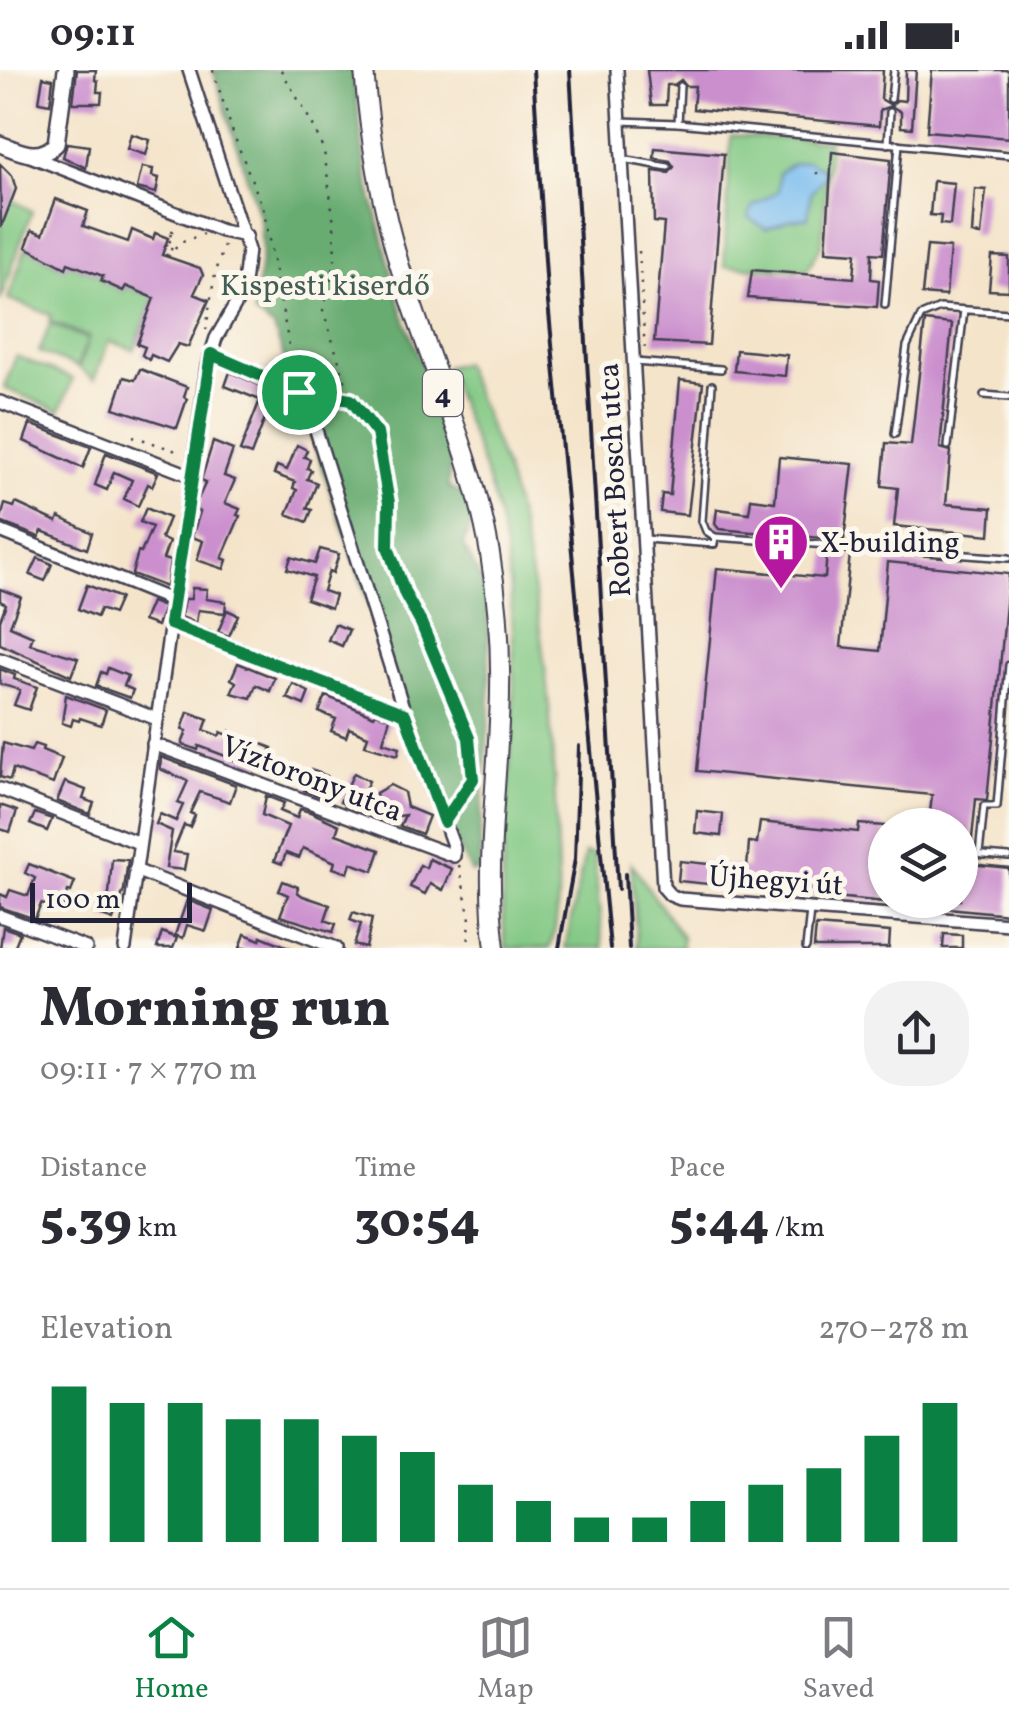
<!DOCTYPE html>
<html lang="en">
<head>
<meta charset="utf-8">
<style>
  :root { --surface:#fff; --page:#f2f2f3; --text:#2b2b33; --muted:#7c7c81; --line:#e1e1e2; --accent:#0b8043 }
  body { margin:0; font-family:Vollkorn,serif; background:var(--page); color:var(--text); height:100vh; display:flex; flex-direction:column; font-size:38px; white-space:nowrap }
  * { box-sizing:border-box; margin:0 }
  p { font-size:32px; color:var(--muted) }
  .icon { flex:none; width:55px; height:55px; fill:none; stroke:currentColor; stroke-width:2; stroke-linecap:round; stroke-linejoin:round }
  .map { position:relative; height:878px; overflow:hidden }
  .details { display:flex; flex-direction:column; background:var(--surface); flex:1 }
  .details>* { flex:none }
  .buttons { position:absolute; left:868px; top:738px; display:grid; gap:20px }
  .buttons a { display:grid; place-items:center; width:110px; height:110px; border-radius:50%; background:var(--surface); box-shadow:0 2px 8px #0004; font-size:50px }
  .scale { position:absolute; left:30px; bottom:25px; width:162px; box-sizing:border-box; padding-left:10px; border:5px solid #22223b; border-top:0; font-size:28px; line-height:35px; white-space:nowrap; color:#22223b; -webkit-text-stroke:8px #fbf7ec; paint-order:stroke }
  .pin { position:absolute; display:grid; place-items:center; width:85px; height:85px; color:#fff; margin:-42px; border:5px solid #fff; border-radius:50%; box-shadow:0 2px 10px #0007 }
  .round { display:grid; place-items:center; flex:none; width:105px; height:105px; border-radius:40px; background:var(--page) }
  .head { display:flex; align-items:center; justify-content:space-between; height:170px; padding:0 40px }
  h1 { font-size:55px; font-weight:800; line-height:75px }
  .figures { display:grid; grid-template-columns:repeat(3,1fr); gap:15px; height:170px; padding:10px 40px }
  .figures div { display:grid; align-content:center }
  .figures b { font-size:50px; font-weight:800 }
  .figures small { font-size:28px; font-weight:400 }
  .figures p { font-size:28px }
  .chart { height:280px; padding:20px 40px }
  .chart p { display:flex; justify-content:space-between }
  .chart svg { width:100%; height:180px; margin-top:10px; stroke:var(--accent); stroke-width:6 }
  .status { display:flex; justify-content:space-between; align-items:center; height:70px; padding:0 50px; background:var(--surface); direction:ltr }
  .status svg { height:28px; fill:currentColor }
  .tab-bar { display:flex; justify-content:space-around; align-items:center; height:140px; border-top:2px solid var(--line); background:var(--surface); font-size:28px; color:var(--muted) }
  .tab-bar a { display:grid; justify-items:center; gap:5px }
  .tab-bar .current { color:var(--accent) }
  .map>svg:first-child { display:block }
  .green { fill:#81c883; stroke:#52755f; stroke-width:2.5 }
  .forest { fill:#68ac71; stroke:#456756; stroke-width:2.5 }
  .water { fill:#7abdf0; stroke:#4e7096; stroke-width:2.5 }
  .building { fill:#cb8fce }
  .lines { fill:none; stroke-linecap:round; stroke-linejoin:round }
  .service-casing { stroke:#423f50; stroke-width:10 }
  .minor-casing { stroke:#423f50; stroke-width:16 }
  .secondary-casing { stroke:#423f50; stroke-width:20 }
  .primary-casing { stroke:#423f50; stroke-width:22 }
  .path { stroke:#423f50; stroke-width:2.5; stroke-dasharray:2.5 8; stroke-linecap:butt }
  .service { stroke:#fff; stroke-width:5 }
  .minor { stroke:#fff; stroke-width:11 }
  .secondary { stroke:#fff; stroke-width:15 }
  .primary { stroke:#fff; stroke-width:18 }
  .rail { stroke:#22223b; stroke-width:4 }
  .route-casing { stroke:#fff; stroke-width:20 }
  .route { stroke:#0b8043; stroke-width:12 }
  .labels { text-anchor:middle; stroke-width:10; stroke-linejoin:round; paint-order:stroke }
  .shield { fill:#fbf7ec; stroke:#636270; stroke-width:2.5 }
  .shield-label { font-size:28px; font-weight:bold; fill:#22223b }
  .park-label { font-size:30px; fill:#435c54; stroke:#fbf7ec }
  .street-label { font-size:30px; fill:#22223b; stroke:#fbf7ec }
  .poi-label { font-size:30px; fill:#22223b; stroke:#fbf7ec; text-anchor:start }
</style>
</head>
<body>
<div class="status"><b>09:11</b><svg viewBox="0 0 49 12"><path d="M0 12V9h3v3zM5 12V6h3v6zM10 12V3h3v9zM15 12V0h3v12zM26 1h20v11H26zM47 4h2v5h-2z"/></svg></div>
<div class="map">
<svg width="1009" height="878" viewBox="0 0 1009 878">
  <rect width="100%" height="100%" fill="#fbf7ec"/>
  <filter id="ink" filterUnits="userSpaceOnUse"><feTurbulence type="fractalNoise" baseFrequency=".01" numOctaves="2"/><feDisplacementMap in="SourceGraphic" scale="20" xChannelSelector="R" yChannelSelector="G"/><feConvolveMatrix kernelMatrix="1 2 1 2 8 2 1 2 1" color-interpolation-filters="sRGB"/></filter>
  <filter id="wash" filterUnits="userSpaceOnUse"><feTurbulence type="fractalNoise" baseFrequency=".0048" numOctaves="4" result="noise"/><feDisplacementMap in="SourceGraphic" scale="40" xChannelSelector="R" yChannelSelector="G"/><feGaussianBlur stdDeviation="2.25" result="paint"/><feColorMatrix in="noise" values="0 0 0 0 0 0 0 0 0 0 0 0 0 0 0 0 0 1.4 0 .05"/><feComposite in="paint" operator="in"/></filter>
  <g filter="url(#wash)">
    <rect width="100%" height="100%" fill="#f4e4ca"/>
    <g class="green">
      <path d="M731 65 829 71 822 174 807 200 724 196Z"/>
      <path d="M0 95 16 119 12 130 32 141 0 231Z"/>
      <path d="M26 177 65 198 68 193 103 206 101 211 123 221 126 216 143 223H156L134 280 109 271 94 310 79 298 89 267 49 251 51 245 8 229Z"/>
      <path d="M50 254 88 269 77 297 39 282Z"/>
      <path d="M16 286 73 309 60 341 4 318Z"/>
      <path d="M463 293C479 333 498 374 510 415 541 525 553 642 556 756 557 795 563 840 550 878H506L505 872C497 795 511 722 513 645 515 571 513 489 490 418 477 377 460 337 446 297Z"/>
      <path d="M585 783 594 785 603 878H565Z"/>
      <path d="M631 793 682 867V878H637Z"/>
    </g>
    <path class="forest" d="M213 0H353L366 103 402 241 452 380 448 417 468 427 473 451 463 475 484 515 488 549 490 638 480 765 481 799 472 803 444 752 274 258 254 244 262 182 260 149Z"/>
    <path class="water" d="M807 91 823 99 825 106 811 123 808 148 789 150 766 159 749 148 752 137 778 121 779 103 792 94Z"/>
    <g id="blocks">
      <g class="building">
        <path d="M77 0H96L95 10 98 11 97 22H102L101 33H73Z"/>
        <path d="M647 0H883L881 29 891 35 897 30 905 31 906 0H916L912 58 901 57V42L891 36 880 40 879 56 693 39 695 16H686L681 10 674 15H667L666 35H651Z"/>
        <path d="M932 0H1009V68L927 61Z"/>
        <path d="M43 7 53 9 50 34 39 32Z"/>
        <path d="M131 64 150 70 146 85 127 79Z"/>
        <path d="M67 73 89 76 86 98 63 87Z"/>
        <path d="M655 78 724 84 709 275 654 272 664 153 654 152 653 101 669 103 674 97 670 91 654 88Z"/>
        <path d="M832 82 891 89 883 184 872 183 871 209 879 210 877 237 748 228 752 200 854 208 856 183 826 181Z"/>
        <path d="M0 94 12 106 16 119 1 158Z"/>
        <path d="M142 97 153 99 152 106 159 108 156 123 137 118Z"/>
        <path d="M933 111 954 113 950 155 940 154 941 146 930 145Z"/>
        <path d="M975 119 986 120 981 165 972 164Z"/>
        <path d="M56 129 88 141 83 156 128 172 132 160 153 169 155 163 168 168 162 185 200 198 203 205 194 224 209 230 188 277 178 274 167 292 151 285 149 290 142 285 145 277 137 274 154 228 126 216 123 221 101 211 103 206 68 193 66 198 26 177 32 160 43 164Z"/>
        <path d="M927 176 950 178 946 226 922 224Z"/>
        <path d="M992 186 1009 187V221L989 220Z"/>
        <path d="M925 251 952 254 940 378 951 381 946 434 992 438 990 465 894 456 898 418 882 416 886 373 911 375Z"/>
        <path d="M736 280 787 285 785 306 734 301Z"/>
        <path d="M140 299 187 317 184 327 187 329 177 358 114 338 124 307 135 310Z"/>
        <path d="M230 302 275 322 251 385 240 381 260 330 225 316Z"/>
        <path d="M680 310 703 313 688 445 660 442 662 424 670 425Z"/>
        <path d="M30 354 91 377 83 398 24 371Z"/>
        <path d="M213 372 233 380 224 406 235 410 225 433 240 439 237 445 240 446 222 488 227 490 224 499 197 490 203 471 192 467 200 442 196 440 197 431 206 412 201 410Z"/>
        <path d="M297 375 307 380 304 387 310 389 307 398 311 400 307 409 317 413 307 438 312 440 307 452 287 444 297 420 293 418 295 412 274 404 277 396 287 400Z"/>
        <path d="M106 383 158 403 152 416 148 414 138 436 124 429 132 410 114 402 107 420 95 415Z"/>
        <path d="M779 387 853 394 844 470 719 459 715 454 717 439 749 443 751 429 775 432Z"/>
        <path d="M16 433 57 452 59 447 92 463 87 479 42 461 39 467 0 452 5 434 14 437Z"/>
        <path d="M146 438 169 448 161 468 169 472 163 489 170 491 166 517 132 504 138 482 141 483 152 457 140 452Z"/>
        <path d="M320 479 339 484 333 503 329 501 323 521 335 525 331 538 306 529 314 507 287 499 291 487 315 494Z"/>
        <path d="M827 481 850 483 841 577 880 581 888 492 1009 504 987 730 976 729 971 778 960 777V755L929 752 932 725 697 701 717 498 825 508Z"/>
        <path d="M38 488 52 494 45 511 30 505Z"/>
        <path d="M87 515 120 528 113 544 100 539 97 547 78 539Z"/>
        <path d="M192 518 207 519 206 529 226 532 225 543 198 540 196 553 181 547 184 529H191Z"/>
        <path d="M0 519 21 527 10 556 33 566 30 574 78 588 71 606 0 574V550L6 534 0 531Z"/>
        <path d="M151 532 164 537 157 556 143 551Z"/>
        <path d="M227 540 238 545 229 566 218 562Z"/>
        <path d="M335 554 349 560 342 576 328 570Z"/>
        <path d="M238 593 275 608 270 621 256 615 251 628 231 623 236 612 231 609Z"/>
        <path d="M108 598 128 606 124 616 133 620 130 628 96 616 101 602 106 604Z"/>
        <path d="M0 599 15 605 14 609 37 617 29 640 14 635 20 620 0 614Z"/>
        <path d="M293 614 309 622 304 635 287 628Z"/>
        <path d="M66 625 106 640 101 655 80 648 79 651 73 649 71 656 62 653Z"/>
        <path d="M326 626 374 646 376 643 390 648 383 672 400 677 398 685 365 675 368 666 349 658 346 667 331 661 336 649 319 642Z"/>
        <path d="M188 642 208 649 204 660 219 666 221 662 228 665 230 661 239 665 235 674 256 682 260 673 272 678 264 696 259 694 257 698 199 676 198 680 182 674 187 661 182 659Z"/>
        <path d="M3 673 31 681 34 674 43 677 42 680 62 688 53 714 13 699 10 710 0 707Z"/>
        <path d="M161 687 236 715 230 732 200 722 190 743 195 745 190 757 184 755 173 782 187 784 184 800 166 798 172 761 156 754 160 744 176 751 183 735 178 733 188 711 160 699Z"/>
        <path d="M311 700 327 706 319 726 304 720Z"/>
        <path d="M354 703 369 711 355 739 340 732Z"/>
        <path d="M65 712 86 720 83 729 94 733 90 744 57 731Z"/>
        <path d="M390 715 404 722 407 737 429 746 422 764 400 756 405 745 391 747 379 739 376 723Z"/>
        <path d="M266 726 284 733 280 741 297 748 300 739 313 743 339 755 336 764 380 780 373 801 351 793 348 803 333 798 335 792 303 778 299 788 286 783 282 794 274 791 288 756 262 745Z"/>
        <path d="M0 735 17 741 10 762 0 759Z"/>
        <path d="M697 741 723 744 721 766 695 763Z"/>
        <path d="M35 743 52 749 47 761 30 754Z"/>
        <path d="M760 752 858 762 859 754 885 756V832L678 811 680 791 747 798 749 772 757 773Z"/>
        <path d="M112 789 128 790 124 820 113 850 102 846 109 824Z"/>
        <path d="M429 789 452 799 443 820 430 814 425 824 410 817 420 795 426 798Z"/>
        <path d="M960 793 1009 798V844L928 836V830H960Z"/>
        <path d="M29 794 75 812 71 822 68 821 62 840 41 834 35 849 0 837V824L7 827 10 820 28 826 35 808 25 803Z"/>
        <path d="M283 811 298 817 297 822 303 826 330 835 325 850 336 854 333 862 280 846 288 825 279 821Z"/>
        <path d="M187 830 213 840 206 861 187 855 183 868 175 865Z"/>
        <path d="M353 842 372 848 366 878 354 875 361 854 350 850Z"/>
        <path d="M816 856 890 862 889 878H814Z"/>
        <path d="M3 857 20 863 14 878H0Z"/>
        <path d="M162 862 177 868 173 878H157Z"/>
        <path d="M245 864 260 870 261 866 291 878H240Z"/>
        <path d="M944 864 962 865V878H943Z"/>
      </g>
    </g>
  </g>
  <g filter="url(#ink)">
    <use href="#blocks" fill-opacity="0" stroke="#423f50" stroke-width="2.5"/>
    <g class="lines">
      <g class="service-casing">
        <g id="service">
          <path d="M891 29 894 0"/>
          <path d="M620 51 678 53 1009 85"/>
          <path d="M678 53 680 16"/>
          <path d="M888 74 890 42"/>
          <path d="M622 89 668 97"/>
          <path d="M885 235 899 74"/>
          <path d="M635 292 721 299"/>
          <path d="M712 315 702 451 706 461 715 467 1009 488"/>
          <path d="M984 325 1009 327"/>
          <path d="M895 364 907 276 921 246 940 238 1009 243"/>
          <path d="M948 376 964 240"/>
          <path d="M645 469 714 474 715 467"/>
          <path d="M960 783 1009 787"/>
          <path d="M979 784 984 736H997L1009 595"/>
          <path d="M806 878 810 841"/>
        </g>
      </g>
      <g class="minor-casing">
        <g id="minor">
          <path d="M617 0 663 817 670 825 680 829 1009 854"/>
          <path d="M30 86 222 161 246 166"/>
          <path d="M0 332 192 406"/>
          <path d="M0 461 173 531"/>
          <path d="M170 553 405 644"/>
          <path d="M0 589 157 649"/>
          <path d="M153 674 454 786V778L405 644 310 341 299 322 211 284"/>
          <path d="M0 719 139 773"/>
          <path d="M135 800 336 878"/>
          <path d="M0 846 86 878"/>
          <path d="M125 878 207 296 216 268 243 222 248 180 189 0"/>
        </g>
      </g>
      <g class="secondary-casing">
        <path id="secondary" d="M0 74C21 82 38 92 56 74L66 0"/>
      </g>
      <g class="primary-casing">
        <path id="primary" d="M364 0C370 73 383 146 406 216 434 304 475 392 490 484 499 538 502 596 499 651 496 728 485 801 495 878"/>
      </g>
      <g class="path">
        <path d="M213 0 233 63 263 138 295 307"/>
        <path d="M281 0 313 55 324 81 334 153 335 193 323 240 351 330 377 363 389 433 388 477 405 524 421 553 469 668 473 709 451 742"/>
        <path d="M816 104 823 99"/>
        <path d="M639 181 645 283"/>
        <path d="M167 186 165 181 173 158 168 178 174 180"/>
        <path d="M168 187 180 173 203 164"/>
        <path d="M206 260 214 209 224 175 219 172"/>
        <path d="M311 324 351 330"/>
        <path d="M133 366 179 382"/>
        <path d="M459 795 470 849 468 878"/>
      </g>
      <use href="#service" class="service"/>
      <use href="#minor" class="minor"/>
      <use href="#secondary" class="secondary"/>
      <use href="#primary" class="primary"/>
      <g class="rail">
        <path d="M533 0 547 222 610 878"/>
        <path d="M570 0 618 819"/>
        <path d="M625 804 629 878"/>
        <path d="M559 878 575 789 579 676"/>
      </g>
    </g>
  </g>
  <g class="lines" filter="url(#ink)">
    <g class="route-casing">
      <path id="route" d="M211 284 299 322 351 330 377 363 389 433 388 477 405 524 421 553 469 668 473 709 444 752 405 644 170 554Z"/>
    </g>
    <use href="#route" class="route"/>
  </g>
  <defs>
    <g id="building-pin" transform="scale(2.875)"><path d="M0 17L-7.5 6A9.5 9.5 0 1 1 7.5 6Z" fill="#b5179e" stroke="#fbf7ec"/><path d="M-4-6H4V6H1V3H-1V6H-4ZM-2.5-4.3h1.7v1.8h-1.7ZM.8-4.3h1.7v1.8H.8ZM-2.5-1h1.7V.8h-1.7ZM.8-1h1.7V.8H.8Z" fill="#fff"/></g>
  </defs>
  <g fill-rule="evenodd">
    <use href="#building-pin" x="781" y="472"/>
  </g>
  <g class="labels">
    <rect class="shield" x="423" y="300" width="40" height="46" rx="8"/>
    <g class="shield-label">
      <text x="443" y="333">4</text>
    </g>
    <g class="park-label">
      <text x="325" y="225">Kispesti kiserdő</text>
    </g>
    <g class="street-label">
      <text transform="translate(614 410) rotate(-93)" y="10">Robert Bosch utca</text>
      <text transform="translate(312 708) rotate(21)" y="10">Víztorony utca</text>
      <text transform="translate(776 810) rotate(4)" y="10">Újhegyi út</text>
    </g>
    <g class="poi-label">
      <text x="820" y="482">X-building</text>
    </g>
  </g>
</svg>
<div class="buttons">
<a><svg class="icon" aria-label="layers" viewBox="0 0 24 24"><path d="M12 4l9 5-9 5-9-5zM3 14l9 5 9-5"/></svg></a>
</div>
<div class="scale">100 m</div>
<div class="pin" style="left:299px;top:322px;background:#1e9e55"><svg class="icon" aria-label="arrive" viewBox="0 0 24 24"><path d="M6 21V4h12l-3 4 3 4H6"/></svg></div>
</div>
<section class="details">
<div class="head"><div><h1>Morning run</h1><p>09:11 · 7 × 770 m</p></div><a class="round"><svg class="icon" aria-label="share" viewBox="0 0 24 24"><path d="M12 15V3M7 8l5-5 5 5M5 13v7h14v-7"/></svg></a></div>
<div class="figures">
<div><p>Distance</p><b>5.39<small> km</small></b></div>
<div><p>Time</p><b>30:54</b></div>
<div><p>Pace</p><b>5:44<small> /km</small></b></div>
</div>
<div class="chart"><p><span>Elevation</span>270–278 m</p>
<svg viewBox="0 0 160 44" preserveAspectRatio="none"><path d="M5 44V6M15 44V10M25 44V10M35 44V14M45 44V14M55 44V18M65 44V22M75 44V30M85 44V34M95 44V38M105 44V38M115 44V34M125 44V30M135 44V26M145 44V18M155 44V10"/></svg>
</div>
</section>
<nav class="tab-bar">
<a class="current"><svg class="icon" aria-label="home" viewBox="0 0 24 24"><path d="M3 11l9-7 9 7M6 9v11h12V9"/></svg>Home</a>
<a><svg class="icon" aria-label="map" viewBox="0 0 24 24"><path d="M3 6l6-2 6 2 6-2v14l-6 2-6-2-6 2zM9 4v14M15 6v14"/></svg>Map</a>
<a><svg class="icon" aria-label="saved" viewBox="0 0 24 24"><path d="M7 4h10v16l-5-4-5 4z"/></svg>Saved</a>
</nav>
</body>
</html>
